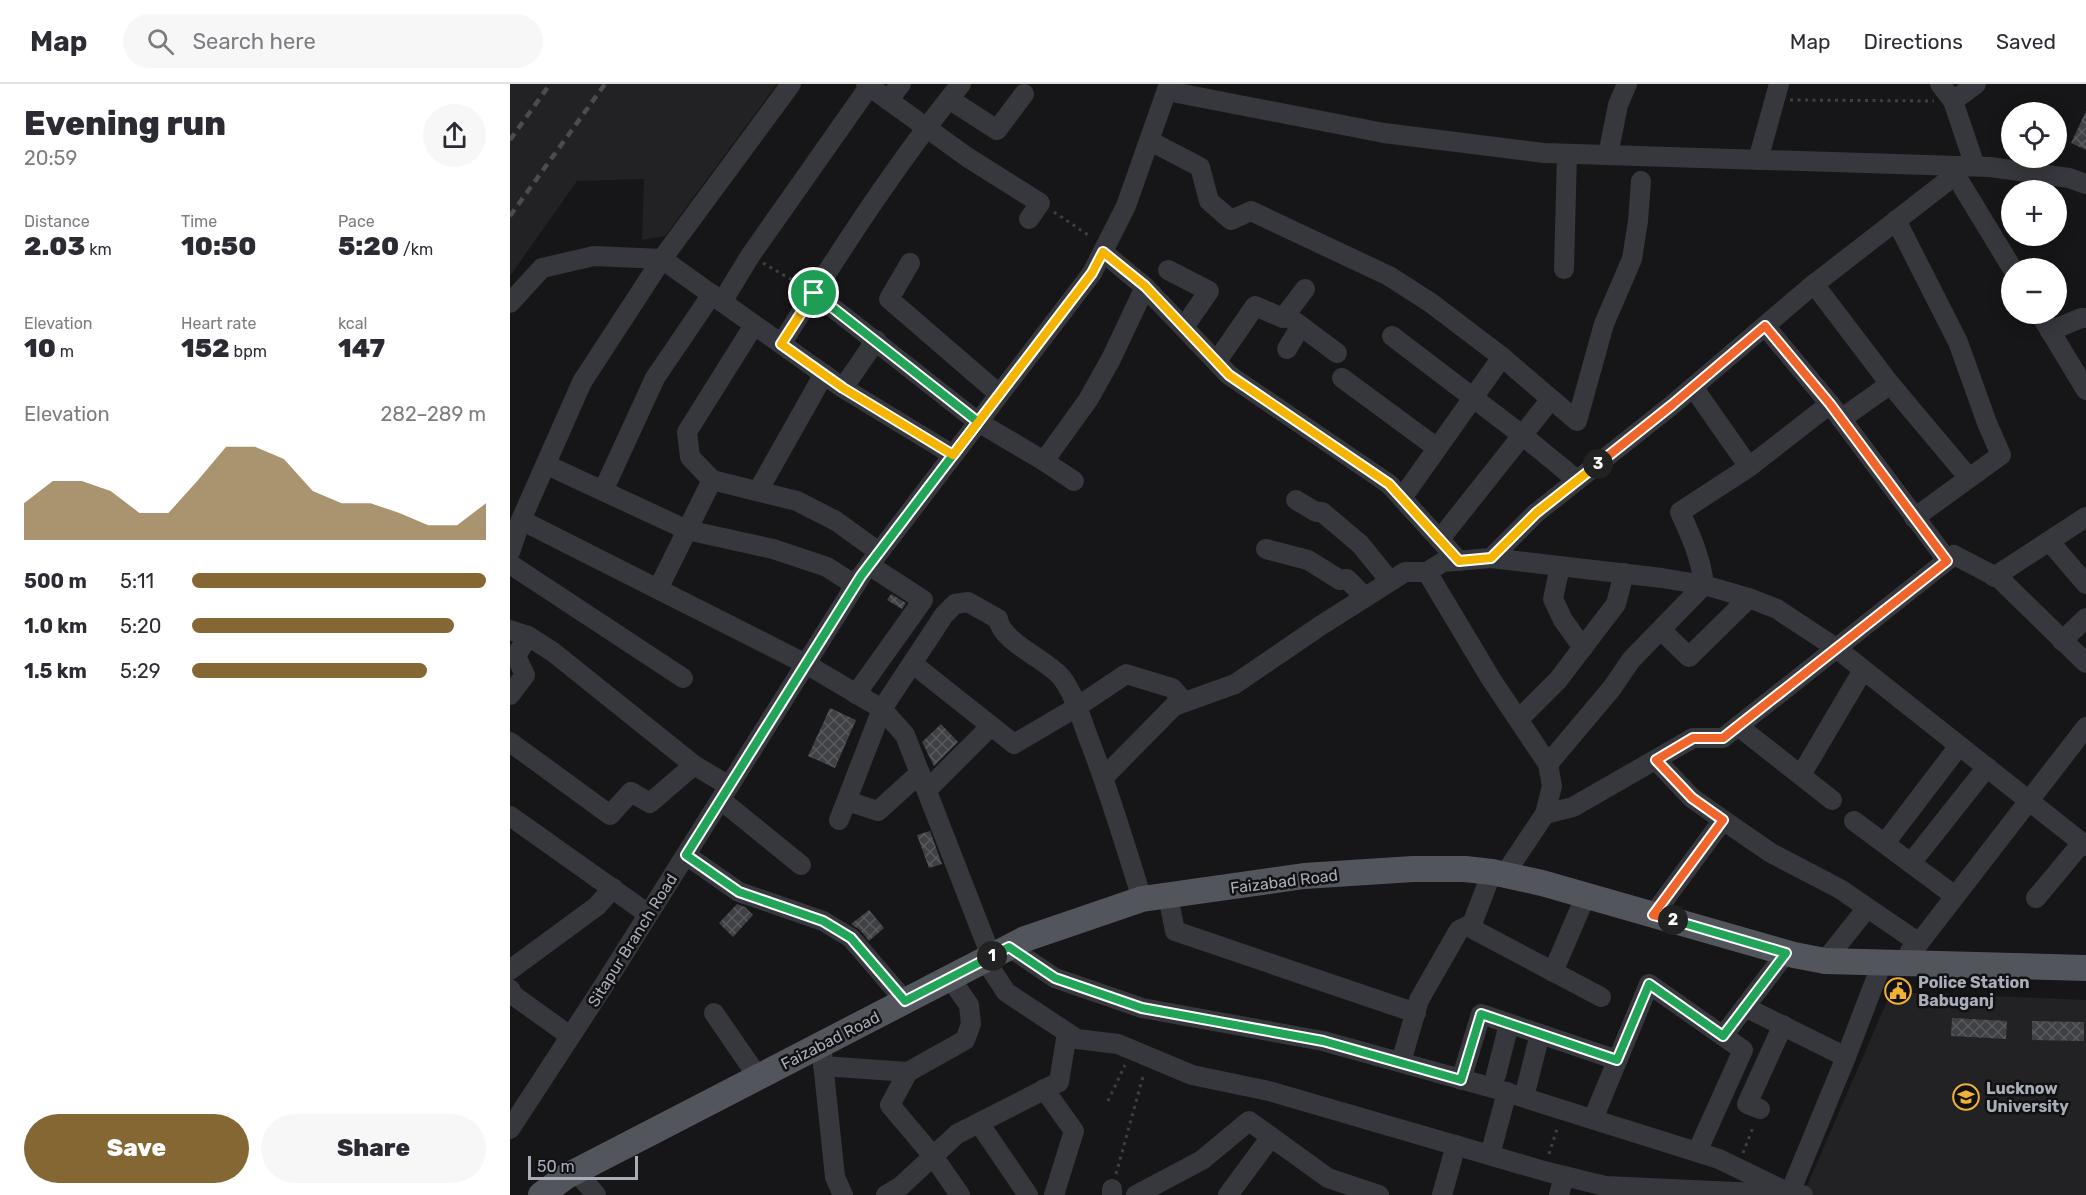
<!DOCTYPE html>
<html lang="en">
<head>
<meta charset="utf-8">
<style>
  :root { --surface:#fff; --page:#f7f7f7; --text:#2b2b33; --muted:#7c7c81; --line:#e1e1e2; --accent:#856733 }
  body { margin:0; font-family:Rubik,sans-serif; background:var(--page); color:var(--text); height:100vh; display:flex; flex-direction:column; font-size:22px; white-space:nowrap }
  * { box-sizing:border-box; margin:0 }
  p { font-size:20px; color:var(--muted) }
  .icon { flex:none; width:33px; height:33px; fill:none; stroke:currentColor; stroke-width:2; stroke-linecap:round; stroke-linejoin:round }
  .map { position:relative; flex:1; overflow:hidden }
  .sheet { display:flex; flex-direction:column; background:var(--surface); width:510px }
  .sheet>* { flex:none }
  .tools { position:absolute; left:1491px; top:18px; display:grid; gap:12px }
  .tools a { display:grid; place-items:center; width:66px; height:66px; border-radius:50%; background:var(--surface); box-shadow:0 3px 15px #0003; font-size:30px }
  .scale { position:absolute; left:18px; bottom:15px; width:110px; box-sizing:border-box; padding-left:6px; border:3px solid #a8adb8; border-top:0; font-size:16px; line-height:21px; white-space:nowrap; color:#a8adb8; -webkit-text-stroke:4px #111113; paint-order:stroke }
  .pin { position:absolute; display:grid; place-items:center; width:51px; height:51px; color:#fff; margin:-26px; border:3px solid #fff; border-radius:50%; box-shadow:0 2px 6px #0007 }
  .km { position:absolute; width:30px; height:30px; margin:-15px; border-radius:50%; background:#222; color:#fff; font-size:16px; line-height:30px; text-align:center }
  .round { display:grid; place-items:center; flex:none; width:63px; height:63px; border-radius:32px; background:var(--page) }
  .head { display:flex; align-items:center; justify-content:space-between; height:102px; padding:0 24px }
  h1 { font-size:33px; font-weight:800; line-height:45px }
  .figures { display:grid; grid-template-columns:repeat(3,1fr); gap:9px; height:102px; padding:6px 24px }
  .figures div { display:grid; align-content:center }
  .figures b { font-size:26px; font-weight:800 }
  .figures small { font-size:16px; font-weight:400 }
  .figures p { font-size:16px }
  .chart { height:168px; padding:12px 24px }
  .chart p { display:flex; justify-content:space-between }
  .chart svg { width:100%; height:108px; margin-top:6px; fill:var(--accent); opacity:.7 }
  .primary-button { display:flex; gap:12px; margin-top:auto; padding:12px 24px }
  .primary-button a { flex:1; height:69px; border-radius:36px; background:var(--accent); color:#fff; font-size:24px; font-weight:800; line-height:69px; text-align:center }
  .primary-button a+a { background:var(--page); color:var(--text) }
  ul { padding:0 24px; list-style:none; font-size:20px }
  li { display:grid; grid-template-columns:96px 72px 1fr; align-items:center; height:45px }
  li i { height:15px; border-radius:8px; background:var(--accent) }
  header { display:flex; align-items:center; gap:36px; box-sizing:border-box; height:84px; padding:0 30px; background:var(--surface); border-bottom:2px solid var(--line) }
  header strong { font-size:28px }
  nav { display:flex; gap:33px; margin-inline-start:auto; font-size:21px }
  .search { width:420px; height:54px; background:var(--page); display:flex; align-items:center; gap:15px; box-sizing:border-box; padding:0 21px; border-radius:33px; color:var(--muted); font-size:22px }
  main { display:flex; flex:1; min-height:0 }
  .map>svg:first-child { display:block }
  .built { fill:#222225 }
  .building { fill:url(#building-cross-hatch) }
  .lines { fill:none; stroke-linecap:round; stroke-linejoin:round }
  .path { stroke:#3d3f44; stroke-width:3; stroke-dasharray:3 4.5; stroke-linecap:butt }
  .minor { stroke:#37383d; stroke-width:20 }
  .major { stroke:#53555c; stroke-width:26 }
  .rail { stroke:#4a4c52; stroke-width:4.5; stroke-dasharray:8 6; stroke-linecap:butt }
  .split-1-casing { stroke:#fff; stroke-width:12 }
  .split-2-casing { stroke:#fff; stroke-width:12 }
  .split-3-casing { stroke:#fff; stroke-width:12 }
  .split-4-casing { stroke:#fff; stroke-width:12 }
  .split-1 { stroke:#22a559; stroke-width:8 }
  .split-2 { stroke:#22a559; stroke-width:8 }
  .split-3 { stroke:#f0652b; stroke-width:8 }
  .split-4 { stroke:#f5b400; stroke-width:8 }
  .labels { text-anchor:middle; stroke-width:5; stroke-linejoin:round; paint-order:stroke }
  .street-label { font-size:16px; fill:#a8adb8; stroke:#111113 }
  .poi-label { font-size:16px; font-weight:bold; fill:#a8adb8; stroke:#111113; text-anchor:start }
</style>
</head>
<body>
<header>
<strong>Map</strong>
<div class="search"><svg class="icon" aria-label="search" viewBox="0 0 24 24"><circle cx="10" cy="10" r="6"/><path d="M15 15l6 6"/></svg>Search here</div>
<nav><a>Map</a><a>Directions</a><a>Saved</a></nav>
</header>
<main>
<section class="sheet">
<div class="head"><div><h1>Evening run</h1><p>20:59</p></div><a class="round"><svg class="icon" aria-label="share" viewBox="0 0 24 24"><path d="M12 15V3M7 8l5-5 5 5M5 13v7h14v-7"/></svg></a></div>
<div class="figures">
<div><p>Distance</p><b>2.03<small> km</small></b></div>
<div><p>Time</p><b>10:50</b></div>
<div><p>Pace</p><b>5:20<small> /km</small></b></div>
</div>
<div class="figures">
<div><p>Elevation</p><b>10<small> m</small></b></div>
<div><p>Heart rate</p><b>152<small> bpm</small></b></div>
<div><p>kcal</p><b>147</b></div>
</div>
<div class="chart"><p><span>Elevation</span>282–289 m</p>
<svg viewBox="0 0 160 44" preserveAspectRatio="none"><path d="M0 44V29L10 20L20 20L30 24L40 33L50 33L60 20L70 6L80 6L90 11L100 24L110 29L120 29L130 33L140 38L150 38L160 29V44z"/></svg>
</div>
<ul>
<li><b>500 m</b>5:11<i style="width:100%"></i></li>
<li><b>1.0 km</b>5:20<i style="width:89%"></i></li>
<li><b>1.5 km</b>5:29<i style="width:80%"></i></li>
</ul>
<div class="primary-button"><a>Save</a><a>Share</a></div>
</section>
<div class="map">
<svg width="1576" height="1111" viewBox="0 0 1576 1111">
  <defs>
    <pattern id="building-cross-hatch" width="8" height="8" patternUnits="userSpaceOnUse" patternTransform="scale(1.5)"><rect width="8" height="8" fill="#404145"/><path d="M0 0l8 8M0 8l8-8" fill="none" stroke="#595a5e"/></pattern>
  </defs>
  <rect width="100%" height="100%" fill="#161618"/>
  <g class="built">
    <path d="M0 0H267L155 152 132 156 134 95 67 97 0 192Z"/>
    <path d="M1381 908 1576 916V1111H1293Z"/>
  </g>
  <g class="building">
    <path d="M1576 27V66L1561 59Z"/>
    <path d="M381 510 396 519 392 525 377 516Z"/>
    <path d="M320 624 346 636 325 684 298 672Z"/>
    <path d="M431 640 448 658 424 682 412 658Z"/>
    <path d="M420 747 432 780 419 784 407 751Z"/>
    <path d="M227 820 235 823 243 831 223 853 209 839Z"/>
    <path d="M359 826 374 844 359 857 350 846 341 840Z"/>
    <path d="M1442 934 1497 937 1496 955 1441 952Z"/>
    <path d="M1522 937 1574 938V957L1522 956Z"/>
  </g>
  <g class="lines">
    <g class="path">
      <path d="M1280 16 1424 17"/>
      <path d="M544 128 581 153"/>
      <path d="M253 179 289 200"/>
      <path d="M598 1017 615 981"/>
      <path d="M1233 1069 1244 1041"/>
      <path d="M1039 1070 1048 1042"/>
      <path d="M606 1090 634 989"/>
    </g>
    <g class="minor">
      <path d="M356 0 457 73 530 119 519 135"/>
      <path d="M1430 0 1443 17 1465 82"/>
      <path d="M657 7 874 49 1034 69 1480 83 1559 94 1576 100"/>
      <path d="M439 15 487 46 514 10"/>
      <path d="M378 16 391 0"/>
      <path d="M1443 17 1466 0"/>
      <path d="M640 57 690 83 699 117 721 136 741 127 879 192 921 219 992 273 1067 337 1094 240 1122 175 1128 137 1131 97"/>
      <path d="M1098 71 1108 21 1117 0"/>
      <path d="M1248 76 1269 0"/>
      <path d="M1440 82 1502 184"/>
      <path d="M1386 136 1448 258 1477 339 1491 371 1404 434"/>
      <path d="M593 168 635 203 719 291 879 400 949 477"/>
      <path d="M400 179 379 215 489 310"/>
      <path d="M1054 185 1057 70"/>
      <path d="M658 186 699 207 674 243"/>
      <path d="M1304 200 1380 300 1459 394"/>
      <path d="M304 209 468 338 534 377 578 316 601 275 635 203"/>
      <path d="M212 218 240 172 361 0"/>
      <path d="M0 219 32 184 84 172 152 175 333 304 443 371"/>
      <path d="M1530 230 1576 306"/>
      <path d="M776 231 827 269"/>
      <path d="M1255 242 1320 320 1437 476"/>
      <path d="M1540 247 1571 234H1576"/>
      <path d="M882 252 1012 351 1067 396"/>
      <path d="M271 260C328 171 384 82 451 0"/>
      <path d="M777 265 791 242"/>
      <path d="M707 277 745 222 773 234 795 205"/>
      <path d="M832 294 927 364"/>
      <path d="M1183 303 1239 383"/>
      <path d="M333 304 366 256"/>
      <path d="M1331 335 1372 306"/>
      <path d="M534 377 564 397"/>
      <path d="M37 381 177 446 263 465 317 483 345 501"/>
      <path d="M202 396 287 417 326 437 369 468"/>
      <path d="M93 407 145 294 202 210"/>
      <path d="M248 407 314 290"/>
      <path d="M892 414 992 273"/>
      <path d="M786 416 806 428H812L850 460 880 497"/>
      <path d="M11 436 296 580 372 625 395 651 481 872"/>
      <path d="M930 455 1041 315"/>
      <path d="M1539 457 1576 500"/>
      <path d="M756 465 798 476 830 496 837 495 855 513"/>
      <path d="M0 468 11 436 72 298 152 175 281 0"/>
      <path d="M981 474 1026 429 1162 321 1298 205 1445 91"/>
      <path d="M0 480 173 594"/>
      <path d="M1050 482 1043 515 1053 536 1073 564"/>
      <path d="M917 488 981 595 1038 680 1042 702 1035 730 994 791"/>
      <path d="M1484 493 1576 433"/>
      <path d="M148 505 202 396 180 373 177 348 244 241"/>
      <path d="M0 546 18 552 43 568 184 681 219 702"/>
      <path d="M1151 546 1179 573 1239 514"/>
      <path d="M1552 557 1576 534"/>
      <path d="M403 580 504 660 567 623 616 590 662 604 674 617"/>
      <path d="M346 610 413 516 359 481"/>
      <path d="M0 611 15 591 6 572 18 552"/>
      <path d="M1009 635 1048 596 1106 520 1114 489"/>
      <path d="M1228 642 1322 716"/>
      <path d="M0 658 100 731 121 708 140 719 184 681"/>
      <path d="M1146 676 1182 714 1213 736 1261 769 1330 805 1409 859"/>
      <path d="M1038 680 1102 604 1121 576 1194 501C1191 474 1181 452 1170 428L1239 383 1320 320"/>
      <path d="M1291 691 1353 586"/>
      <path d="M594 693 664 622 725 600 810 542 895 488H917L933 478 981 474 1152 494 1194 501 1239 514 1267 525 1326 564 1576 762"/>
      <path d="M417 706 481 642"/>
      <path d="M211 716 291 781"/>
      <path d="M337 717 368 727 410 689"/>
      <path d="M1035 730 1063 723 1183 654H1213L1444 471 1490 495 1576 579"/>
      <path d="M0 732 138 830"/>
      <path d="M329 736 372 625 434 531 445 520 458 518 488 535C492 559 537 575 552 594 564 610 571 634 578 653 599 706 615 761 632 815"/>
      <path d="M1344 737 1445 812"/>
      <path d="M1375 759 1449 662"/>
      <path d="M176 771 229 808 313 837 341 854 395 917"/>
      <path d="M1401 779 1477 683"/>
      <path d="M658 812 665 847 906 929"/>
      <path d="M1526 814 1572 759"/>
      <path d="M1143 831 1213 736"/>
      <path d="M957 842 1091 913"/>
      <path d="M499 863 545 894 632 924 813 957 983 1004 1209 1075 1273 1106"/>
      <path d="M1400 867 1409 859 1576 643"/>
      <path d="M475 876 496 908 567 955 608 960 682 991 759 1007 1034 1087 1095 1102 1293 1111"/>
      <path d="M1315 877 1357 824"/>
      <path d="M0 886 87 822 103 804"/>
      <path d="M1043 888 1076 811"/>
      <path d="M0 905 3 911 60 952"/>
      <path d="M1235 923 1336 973"/>
      <path d="M204 929 248 993"/>
      <path d="M1213 952 1276 869"/>
      <path d="M312 969 325 1093 333 1111"/>
      <path d="M891 978 909 916 949 846 962 840 982 788"/>
      <path d="M313 982 398 988 455 956 461 940 459 921 440 894"/>
      <path d="M398 988 380 1021 423 1072 450 1111"/>
      <path d="M986 991 999 940"/>
      <path d="M951 996 971 930 1107 976"/>
      <path d="M534 1005 564 1047 544 1111"/>
      <path d="M1014 1013 1030 950"/>
      <path d="M1250 1025 1237 1020 1273 941"/>
      <path d="M1083 1035 1139 900 1233 966 1187 1068"/>
      <path d="M469 1039 518 1111"/>
      <path d="M0 1045 94 901 351 492 582 189 616 122 659 0"/>
      <path d="M980 1071 997 1008"/>
      <path d="M66 1087 86 1111"/>
      <path d="M602 1105V1111"/>
      <path d="M376 1111 391 1102 447 1050 549 998 557 949"/>
      <path d="M626 1111 692 1076 739 1037 818 1094 869 1111"/>
      <path d="M718 1111 761 1053"/>
      <path d="M932 1111 946 1061"/>
      <path d="M1049 1111 1054 1092"/>
      <path d="M1279 1111 1336 973 1372 879"/>
    </g>
    <path class="major" d="M31 1111 55 1093 515 855 632 815 794 792 903 785H955L982 788 1032 799 1284 871 1315 877 1576 884"/>
    <g class="rail">
      <path d="M0 56 40 0"/>
      <path d="M0 132 95 0"/>
    </g>
  </g>
  <g class="lines">
    <g class="split-1-casing">
      <path id="split-1" d="M304 209 468 338 351 492 176 771 229 808 313 837 341 854 395 917 482 872"/>
    </g>
    <g class="split-2-casing">
      <path id="split-2" d="M482 872 499 863 545 894 632 924 813 957 951 996 971 930 1107 976 1139 900 1213 952 1276 869 1163 836"/>
    </g>
    <g class="split-3-casing">
      <path id="split-3" d="M1088 380 1162 321 1255 242 1320 320 1437 477 1213 654H1183L1146 676 1182 714 1213 736 1143 831 1163 836"/>
    </g>
    <g class="split-4-casing">
      <path id="split-4" d="M304 209 271 260 333 304 443 371 582 189 593 168 635 202 719 291 879 400 949 477 981 474 1026 429 1088 380"/>
    </g>
    <use href="#split-1" class="split-1"/>
    <use href="#split-2" class="split-2"/>
    <use href="#split-3" class="split-3"/>
    <use href="#split-4" class="split-4"/>
  </g>
  <defs>
    <g id="civic-ring" transform="scale(1.35)"><circle r="9.5" fill="#111113" stroke="#f2b134" stroke-width="1.5"/><path d="M-.6-6.5H3V-4.5H.6V-3L4-1V1h2V6H-6V1h2V-1L-.6-3ZM-1.2 2.5V6h2.4V2.5Z" fill="#f2b134"/></g>
    <g id="university-ring" transform="scale(1.35)"><circle r="9.5" fill="#111113" stroke="#f2b134" stroke-width="1.5"/><path d="M0-5L7-2L0 1L-7-2ZM-4 1L0 2.5L4 1V4Q0 6-4 4Z" fill="#f2b134"/></g>
  </defs>
  <g fill-rule="evenodd">
    <use href="#civic-ring" x="1388" y="907"/>
    <use href="#university-ring" x="1456" y="1013"/>
  </g>
  <g class="labels">
    <g class="street-label">
      <text transform="translate(774 797) rotate(-7)" y="6">Faizabad Road</text>
      <text transform="translate(122 856) rotate(-58)" y="6">Sitapur Branch Road</text>
      <text transform="translate(320 956) rotate(-27)" y="6">Faizabad Road</text>
    </g>
    <g class="poi-label">
      <text x="1408" y="904">Police Station<tspan x="1408" dy="18">Babuganj</tspan></text>
      <text x="1476" y="1010">Lucknow<tspan x="1476" dy="18">University</tspan></text>
    </g>
  </g>
</svg>
<div class="tools">
<a><svg class="icon" aria-label="locate" viewBox="0 0 24 24"><circle cx="12" cy="12" r="6"/><path d="M12 2v4M12 18v4M2 12h4M18 12h4"/></svg></a>
<a>+</a>
<a>−</a>
</div>
<div class="scale">50 m</div>
<div class="pin" style="left:304px;top:209px;background:#1e9e55"><svg class="icon" aria-label="arrive" viewBox="0 0 24 24"><path d="M6 21V4h12l-3 4 3 4H6"/></svg></div>
<b class="km" style="left:482px;top:872px">1</b>
<b class="km" style="left:1163px;top:836px">2</b>
<b class="km" style="left:1088px;top:380px">3</b>
</div>
</main>
</body>
</html>
